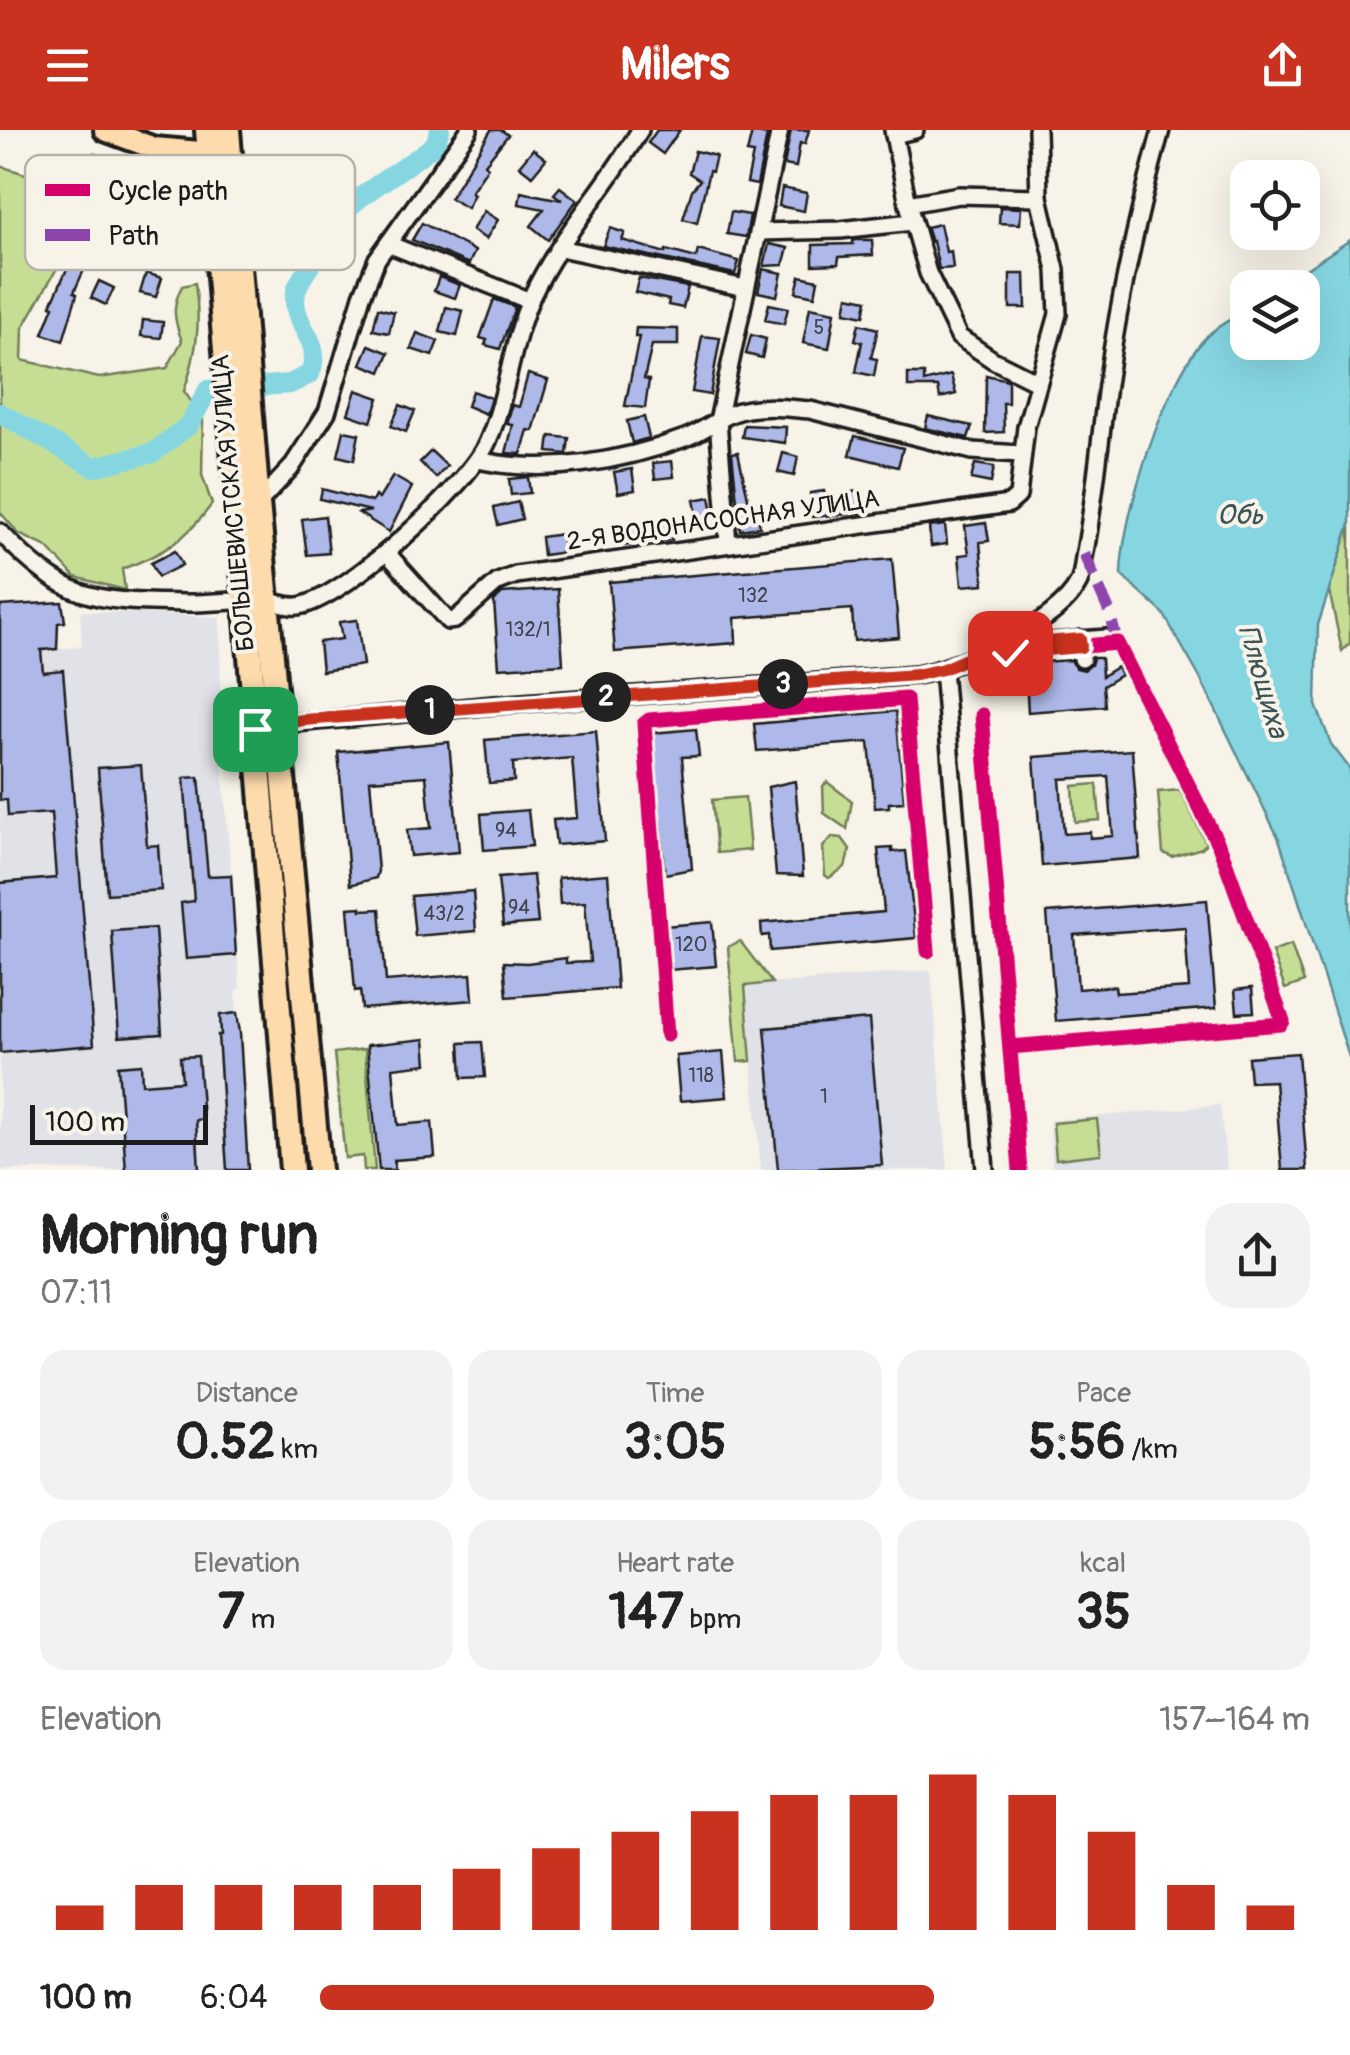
<!DOCTYPE html>
<html lang="en">
<head>
<meta charset="utf-8">
<style>
  :root { --surface:#fff; --page:#f2f2f2; --text:#222; --muted:#767676; --accent:#c8321e }
  body { margin:0; font-family:Pangolin,sans-serif; background:var(--page); color:var(--text); height:100vh; display:flex; flex-direction:column; font-size:38px; white-space:nowrap }
  * { box-sizing:border-box; margin:0 }
  p { font-size:32px; color:var(--muted) }
  .icon { flex:none; width:55px; height:55px; fill:none; stroke:currentColor; stroke-width:2; stroke-linecap:round; stroke-linejoin:round }
  .map { position:relative; height:1040px; overflow:hidden }
  .details { display:flex; flex-direction:column; background:var(--surface); flex:1 }
  .details>* { flex:none }
  .buttons { position:absolute; left:1230px; top:30px; display:grid; gap:20px }
  .buttons a { display:grid; place-items:center; width:90px; height:90px; border-radius:20px; background:var(--surface); box-shadow:0 10px 40px #0002; font-size:50px }
  .scale { position:absolute; left:30px; bottom:25px; width:178px; box-sizing:border-box; padding-left:10px; border:5px solid #1c1c1c; border-top:0; font-size:28px; line-height:35px; white-space:nowrap; color:#1c1c1c; -webkit-text-stroke:8px #f7f3e8; paint-order:stroke }
  .pin { position:absolute; display:grid; place-items:center; width:85px; height:85px; color:#fff; margin:-42px; border-radius:20px; box-shadow:0 5px 15px #0006 }
  .km { position:absolute; width:50px; height:50px; margin:-25px; border-radius:50%; background:#222; color:#fff; font-size:28px; line-height:50px; text-align:center }
  .round { display:grid; place-items:center; flex:none; width:105px; height:105px; border-radius:30px; background:var(--page) }
  .summary { display:flex; align-items:center; justify-content:space-between; height:170px; padding:0 40px }
  h1 { font-size:55px; font-weight:700; line-height:75px }
  .metrics { display:grid; grid-template-columns:repeat(3,1fr); gap:15px; height:170px; padding:10px 40px }
  .metrics div { display:grid; align-content:center; border-radius:25px; background:var(--page); text-align:center }
  .metrics b { font-size:50px; font-weight:700 }
  .metrics small { font-size:28px; font-weight:400 }
  .metrics p { font-size:28px }
  .chart { height:280px; padding:20px 40px }
  .chart p { display:flex; justify-content:space-between }
  .chart svg { width:100%; height:180px; margin-top:10px; stroke:var(--accent); stroke-width:6 }
  ul { padding:0 40px; list-style:none; font-size:32px }
  li { display:grid; grid-template-columns:160px 120px 1fr; align-items:center; height:75px }
  li i { height:25px; border-radius:12px; background:var(--accent) }
  header { display:flex; justify-content:space-between; align-items:center; height:130px; padding:0 40px; background:var(--accent); color:#fff; font-size:45px; font-weight:700 }
  .map>svg:first-child { display:block }
  .built { fill:#e1e2e8 }
  .green { fill:#c6de94; stroke:#717d58; stroke-width:2.5 }
  .water { fill:#86d6e2; stroke:#5c8c93; stroke-width:2.5 }
  .lines { fill:none; stroke-linecap:round; stroke-linejoin:round }
  .river { stroke:#86d6e2; stroke-width:20 }
  .building { fill:#aeb9e9; stroke:#1c1c1c; stroke-width:2.5; fill-rule:evenodd }
  .minor-casing { stroke:#1c1c1c; stroke-width:22 }
  .major-casing { stroke:#1c1c1c; stroke-width:28 }
  .highway-casing { stroke:#1c1c1c; stroke-width:30 }
  .minor { stroke:#f7f3e8; stroke-width:15 }
  .major { stroke:#fedbac; stroke-width:20 }
  .highway { stroke:#fedbac; stroke-width:22 }
  .quiet { stroke:#8e44ad; stroke-width:12; stroke-dasharray:25 12; stroke-linecap:butt }
  .cycleway-casing { stroke:#f7f3e8; stroke-width:21 }
  .cycleway { stroke:#d6006c; stroke-width:15 }
  .route-casing { stroke:#fff; stroke-width:20 }
  .route { stroke:#c8321e; stroke-width:12 }
  .labels { text-anchor:middle; stroke-width:8; stroke-linejoin:round; paint-order:stroke }
  .number-label { font-size:20px; fill:#40434f }
  .street-label { font-size:25px; fill:#1c1c1c; stroke:#f7f3e8 }
  .water-label { font-size:28px; font-style:italic; fill:#3c5457; stroke:#f7f3e8 }
  .key { fill:#f7f3e8; stroke:#b5b2ab; stroke-width:2.5 }
  .key-label { font-size:28px; fill:#1c1c1c }
</style>
</head>
<body>
<header><svg class="icon" aria-label="menu" viewBox="0 0 24 24"><path d="M4 6h16M4 12h16M4 18h16"/></svg>Milers<svg class="icon" aria-label="share" viewBox="0 0 24 24"><path d="M12 15V3M7 8l5-5 5 5M5 13v7h14v-7"/></svg></header>
<div class="map">
<svg width="1350" height="1040" viewBox="0 0 1350 1040">
  <rect width="100%" height="100%" fill="#f7f3e8"/>
  <filter id="ink" filterUnits="userSpaceOnUse"><feTurbulence type="fractalNoise" baseFrequency=".01" numOctaves="2"/><feDisplacementMap in="SourceGraphic" scale="20" xChannelSelector="R" yChannelSelector="G"/><feConvolveMatrix kernelMatrix="1 2 1 2 8 2 1 2 1" color-interpolation-filters="sRGB"/></filter>
  <g filter="url(#ink)">
    <g class="built">
      <path d="M80 481 220 487 221 616 240 858 236 863 248 1040H0V523L82 517Z"/>
      <path d="M931 840 948 1040H761L745 856Z"/>
      <path d="M1220 975 1227 1040H1053L1049 991Z"/>
    </g>
    <g class="green">
      <path d="M93 23 167 52 185 75 173 79 146 76 141 87 123 90 93 75 75 81 70 115 23 198 22 230 99 248 167 238 182 211C174 190 171 177 182 156L195 153C201 193 197 223 184 261L203 289 202 345 212 374C186 410 163 424 122 439L125 460 75 447 47 417 19 404 0 382V36L38 48Z"/>
      <path d="M1350 394V513L1342 521 1329 460Z"/>
      <path d="M827 652 852 671 847 699 824 683 823 656Z"/>
      <path d="M1097 654 1100 690 1075 692 1073 656Z"/>
      <path d="M1180 660 1206 713 1202 718 1172 727 1163 723 1158 662Z"/>
      <path d="M745 667 750 720 717 723 712 670Z"/>
      <path d="M832 707 842 708 850 719 845 737 829 748 825 745 823 717Z"/>
      <path d="M740 811 772 853 745 856 751 931 738 932 728 817Z"/>
      <path d="M1291 815 1304 852 1285 859 1272 822Z"/>
      <path d="M365 919V920L375 1040H364L363 1026 345 1028 334 923Z"/>
      <path d="M1097 989 1101 1024 1056 1029 1053 993Z"/>
    </g>
    <path class="water" d="M1350 110V394L1318 495 1316 575 1331 614 1350 639V930L1279 709 1200 548 1163 483 1121 445C1122 385 1166 247 1208 205 1219 195 1235 187 1247 179L1248 212H1302V158L1279 157Z"/>
    <g class="lines">
      <path class="river" d="M0 283 94 337 153 323 189 295 208 260 290 254 310 244C323 209 298 204 295 172 294 156 305 144 313 131 319 122 321 111 327 103 352 64 401 43 435 14L440 0"/>
    </g>
    <g class="building">
      <path d="M491 0H501L508 5 485 34 488 37 471 62 474 64 467 78 450 68Z"/>
      <path d="M657 0H680L663 24 648 13Z"/>
      <path d="M791 0H809L805 14 800 13 796 37 784 35Z"/>
      <path d="M752 2 767 5 757 55 747 53 753 24 747 23Z"/>
      <path d="M533 19 546 29 532 46 519 36Z"/>
      <path d="M695 21 716 26 712 42 709 41 697 93 683 89 692 60 700 50 689 43Z"/>
      <path d="M560 57 577 70 548 110 531 96 544 79 519 74 521 62 562 70 554 64Z"/>
      <path d="M782 58 807 63 804 81 779 76Z"/>
      <path d="M1000 77 1021 78 1020 94 999 93Z"/>
      <path d="M484 81 498 90 486 109 472 100Z"/>
      <path d="M731 82 750 85 746 107 727 104Z"/>
      <path d="M422 93 475 121 469 134 412 110Z"/>
      <path d="M940 94 946 122 951 121 953 138 939 139 933 111 931 112 926 97Z"/>
      <path d="M610 98 625 103 622 110 665 123 666 120 696 128 698 120 739 131 735 144 603 116Z"/>
      <path d="M853 110H872L873 125 839 127 838 134 813 135V115L853 114Z"/>
      <path d="M769 114 788 118 783 135 764 136Z"/>
      <path d="M73 125 88 131 74 162 77 164 63 211 43 204 54 176 51 175Z"/>
      <path d="M763 139 782 143 777 166 758 162Z"/>
      <path d="M146 143 162 148 156 167 140 163Z"/>
      <path d="M1010 144H1025L1026 178H1010Z"/>
      <path d="M800 146 818 150 815 166 796 162Z"/>
      <path d="M439 147 460 155 455 168 434 161Z"/>
      <path d="M639 148 688 157 683 178 668 175 669 170 635 162Z"/>
      <path d="M99 151 114 158 106 175 91 168Z"/>
      <path d="M848 166 867 170 864 186 845 182Z"/>
      <path d="M494 169 515 177 500 219 485 215 487 210 480 208Z"/>
      <path d="M769 174 788 178 784 194 765 190Z"/>
      <path d="M446 177 463 181 457 206 440 202Z"/>
      <path d="M810 177 835 182 829 218 803 213Z"/>
      <path d="M378 178 394 182 389 203 373 200Z"/>
      <path d="M143 190 163 192 161 208 141 206Z"/>
      <path d="M859 194 878 199 871 228 877 229 874 246 856 242 862 212 855 210Z"/>
      <path d="M636 198 678 199V215H652L644 249 649 250 645 278 625 276 639 207H635Z"/>
      <path d="M417 203 438 211 432 226 411 219Z"/>
      <path d="M751 205 766 209 762 228 746 224Z"/>
      <path d="M702 206 720 208 710 265 692 262Z"/>
      <path d="M369 215 389 223 381 242 361 234Z"/>
      <path d="M528 244 548 250 533 301 528 300 521 324 506 323 513 295 507 294 512 275 519 277Z"/>
      <path d="M908 244H924V252L951 245 956 264 940 268 938 257H908Z"/>
      <path d="M986 245 1008 250V273H1003L1004 302 985 303Z"/>
      <path d="M356 260 379 268 371 292 348 284Z"/>
      <path d="M472 261 491 268 486 284 467 276Z"/>
      <path d="M400 275 415 281 406 302 391 296Z"/>
      <path d="M928 286 972 296 968 308 925 298Z"/>
      <path d="M644 287 649 308 632 313 627 291Z"/>
      <path d="M744 295 786 297 785 313 742 307Z"/>
      <path d="M344 301 359 304 354 330 338 326Z"/>
      <path d="M550 306 569 308 567 324 548 322Z"/>
      <path d="M855 306 903 318 898 337 850 325Z"/>
      <path d="M431 321 447 336 436 348 420 332Z"/>
      <path d="M738 322 751 382 757 381 760 397 740 400 732 323Z"/>
      <path d="M783 323 798 327 794 346 778 342Z"/>
      <path d="M672 331 674 347 655 349 653 333Z"/>
      <path d="M975 334 994 337 991 353 971 349Z"/>
      <path d="M632 339 635 360 618 363 614 342Z"/>
      <path d="M393 346 412 357 389 402 359 383 371 381 320 369 322 359 372 372 375 366 379 369Z"/>
      <path d="M528 347 530 363 511 365 509 349Z"/>
      <path d="M824 361 826 372 846 370 845 363 859 361 861 383 812 387 810 363Z"/>
      <path d="M710 367 714 386 698 389 694 370Z"/>
      <path d="M518 372 522 389 498 395 494 378Z"/>
      <path d="M325 386 329 423 307 425 302 389Z"/>
      <path d="M668 390 672 410 621 416 618 399Z"/>
      <path d="M986 393 989 411 980 412 984 454 962 456 959 425 969 424 965 396Z"/>
      <path d="M945 395 947 414 931 416 929 397Z"/>
      <path d="M562 404 565 422 543 425 541 407Z"/>
      <path d="M175 421 182 435 158 447 151 433Z"/>
      <path d="M892 429 899 507 854 511 852 479 735 488 736 513 615 522 609 452Z"/>
      <path d="M558 459 563 534 499 538 494 471 502 463Z"/>
      <path d="M62 472 65 492 58 493 57 519 41 520 43 542 63 540 94 915 0 923V753L56 748 51 683 8 686 7 670H0V476Z"/>
      <path d="M357 490 363 535 322 541 319 512 342 509 339 492Z"/>
      <path d="M1093 528H1101L1102 546 1117 537 1121 545 1103 556 1105 576 1028 582 1025 533 1071 530 1076 538 1084 540 1091 535Z"/>
      <path d="M896 581 904 672 889 673V677L875 678 869 612 757 621 754 594Z"/>
      <path d="M696 599 699 626 682 627 692 739 665 744 652 603Z"/>
      <path d="M596 601 605 711 556 715 553 690 577 688 572 628 513 633 514 651 489 653 485 610Z"/>
      <path d="M449 612 459 722 410 726 407 700 431 698 426 646 370 650 378 741 376 748 350 755 338 622Z"/>
      <path d="M1132 620 1140 728 1042 736 1034 627ZM1108 646 1113 706 1090 708V702L1064 704 1060 649Z"/>
      <path d="M141 635 147 716 158 715 161 760 107 764 98 638Z"/>
      <path d="M199 647 208 746 231 745 236 825 186 829 181 773 194 771 184 648Z"/>
      <path d="M795 651 803 746 776 745 768 657Z"/>
      <path d="M528 680 532 716 484 720 481 684Z"/>
      <path d="M892 718V722L906 721 916 808 770 821 769 805 762 806 761 793 884 782 878 719Z"/>
      <path d="M608 744 617 858 507 867 504 832 527 833 566 828V833L590 832 585 772 560 774 558 748Z"/>
      <path d="M533 745 538 793 503 796 498 748Z"/>
      <path d="M473 761 476 801 415 806 411 766Z"/>
      <path d="M1207 770 1216 878 1056 891 1047 783ZM1185 797 1189 858 1116 863 1115 856 1078 859 1074 805Z"/>
      <path d="M361 777V780L380 779 386 851 471 844 473 870 362 879 360 860 355 861 348 778Z"/>
      <path d="M712 792 716 836 669 840 665 796Z"/>
      <path d="M155 798 162 904 119 907 112 801Z"/>
      <path d="M1252 858 1254 882 1237 883 1235 860Z"/>
      <path d="M237 883 240 903 248 1040H227L218 905H221L220 885Z"/>
      <path d="M869 889 882 1035 778 1040 765 898Z"/>
      <path d="M425 909 427 934 393 938 398 995 432 992 435 1027 394 1030 395 1040H379L367 915Z"/>
      <path d="M482 912 485 947 462 948 460 913Z"/>
      <path d="M723 922 727 967 680 971 676 926Z"/>
      <path d="M1298 923 1307 1040H1282L1275 951 1250 952 1248 927Z"/>
      <path d="M198 926 203 989 196 990 199 1040H126L118 936 141 934 142 954 182 951 180 927Z"/>
    </g>
    <g class="lines">
      <g class="minor-casing">
        <g id="minor">
          <path d="M893 0 908 74 928 143 959 207 993 230 1037 252"/>
          <path d="M894 5 915 0"/>
          <path d="M908 74 959 65 1039 67"/>
          <path d="M759 102 840 100 912 92"/>
          <path d="M388 114 530 171"/>
          <path d="M560 118 745 158"/>
          <path d="M478 330C545 345 621 332 685 308 702 302 716 290 733 283 755 274 787 278 810 280L972 321 1021 324"/>
          <path d="M258 373 291 338 327 282 362 166 377 129 469 0"/>
          <path d="M0 402C69 474 95 471 190 473 215 473 241 469 266 471 280 472 289 479 303 475 350 463 469 355 488 311 508 265 511 212 532 166 560 106 607 57 640 0"/>
          <path d="M728 413 718 291 780 0"/>
          <path d="M387 423 448 491 455 490 498 452 516 445 1009 374 1018 366 1026 297 1058 184 1056 140 1039 67 1037 0"/>
          <path d="M1081 509 1082 529"/>
          <path d="M1006 511 1025 514 1107 508"/>
          <path d="M943 539 985 1040"/>
          <path d="M273 595 494 575 916 545C960 538 1059 494 1079 452 1083 443 1083 431 1085 422 1095 367 1100 310 1107 255 1119 168 1138 84 1161 0"/>
        </g>
      </g>
      <g class="major-casing">
        <path id="major" d="M105 0 154 18 223 24"/>
      </g>
      <g class="highway-casing">
        <g id="highway">
          <path d="M207 0 292 1040"/>
          <path d="M228 0 258 373 319 1040"/>
        </g>
      </g>
      <use href="#minor" class="minor"/>
      <use href="#major" class="major"/>
      <use href="#highway" class="highway"/>
      <path class="quiet" d="M1084 424 1109 481 1117 513"/>
      <g class="cycleway-casing">
        <g id="cycleway">
          <path d="M1002 528 1010 523 1117 513 1221 720 1283 891 1281 894 1010 917"/>
          <path d="M982 585 1020 1040"/>
          <path d="M667 905 644 594 649 590 906 569 928 821"/>
        </g>
      </g>
      <use href="#cycleway" class="cycleway"/>
    </g>
  </g>
  <g class="lines" filter="url(#ink)">
    <g class="route-casing">
      <path id="route" d="M255 599 303 590 916 545 943 539 1006 512 1025 514 1080 509 1081 517 1010 523"/>
    </g>
    <use href="#route" class="route"/>
  </g>
  <g class="labels">
    <g class="number-label">
      <text x="819" y="204">5</text>
      <text x="753" y="472">132</text>
      <text x="528" y="506">132/1</text>
      <text x="506" y="707">94</text>
      <text x="519" y="784">94</text>
      <text x="444" y="790">43/2</text>
      <text x="691" y="821">120</text>
      <text x="701" y="952">118</text>
      <text x="824" y="973">1</text>
    </g>
    <g class="street-label">
      <text transform="translate(232 373) rotate(-95)" y="9">БОЛЬШЕВИСТСКАЯ УЛИЦА</text>
      <text transform="translate(723 389) rotate(-8)" y="9">2-Я ВОДОНАСОСНАЯ УЛИЦА</text>
    </g>
    <g class="water-label">
      <text x="1240" y="394">Обь</text>
      <text transform="translate(1264 551) rotate(74)" y="10">Плющиха</text>
    </g>
  </g>
  <rect x="25" y="25" width="330" height="115" rx="15" class="key"/>
  <rect x="45" y="54" width="45" height="12" fill="#d6006c"/>
  <rect x="45" y="99" width="45" height="12" fill="#8e44ad"/>
  <g class="key-label">
    <text x="108" y="70">Cycle path</text>
    <text x="108" y="115">Path</text>
  </g>
</svg>
<div class="buttons">
<a><svg class="icon" aria-label="locate" viewBox="0 0 24 24"><circle cx="12" cy="12" r="6"/><path d="M12 2v4M12 18v4M2 12h4M18 12h4"/></svg></a>
<a><svg class="icon" aria-label="layers" viewBox="0 0 24 24"><path d="M12 4l9 5-9 5-9-5zM3 14l9 5 9-5"/></svg></a>
</div>
<div class="scale">100 m</div>
<div class="pin" style="left:255px;top:599px;background:#1e9e55"><svg class="icon" aria-label="arrive" viewBox="0 0 24 24"><path d="M6 21V4h12l-3 4 3 4H6"/></svg></div>
<div class="pin" style="left:1010px;top:523px;background:#d93025"><svg class="icon" aria-label="check" viewBox="0 0 24 24"><path d="M5 12l5 5 9-10"/></svg></div>
<b class="km" style="left:430px;top:580px">1</b>
<b class="km" style="left:606px;top:567px">2</b>
<b class="km" style="left:783px;top:554px">3</b>
</div>
<section class="details">
<div class="summary"><div><h1>Morning run</h1><p>07:11</p></div><a class="round"><svg class="icon" aria-label="share" viewBox="0 0 24 24"><path d="M12 15V3M7 8l5-5 5 5M5 13v7h14v-7"/></svg></a></div>
<div class="metrics">
<div><p>Distance</p><b>0.52<small> km</small></b></div>
<div><p>Time</p><b>3:05</b></div>
<div><p>Pace</p><b>5:56<small> /km</small></b></div>
</div>
<div class="metrics">
<div><p>Elevation</p><b>7<small> m</small></b></div>
<div><p>Heart rate</p><b>147<small> bpm</small></b></div>
<div><p>kcal</p><b>35</b></div>
</div>
<div class="chart"><p><span>Elevation</span>157–164 m</p>
<svg viewBox="0 0 160 44" preserveAspectRatio="none"><path d="M5 44V38M15 44V33M25 44V33M35 44V33M45 44V33M55 44V29M65 44V24M75 44V20M85 44V15M95 44V11M105 44V11M115 44V6M125 44V11M135 44V20M145 44V33M155 44V38"/></svg>
</div>
<ul>
<li><b>100 m</b>6:04<i style="width:62%"></i></li>
</ul>
</section>
</body>
</html>
